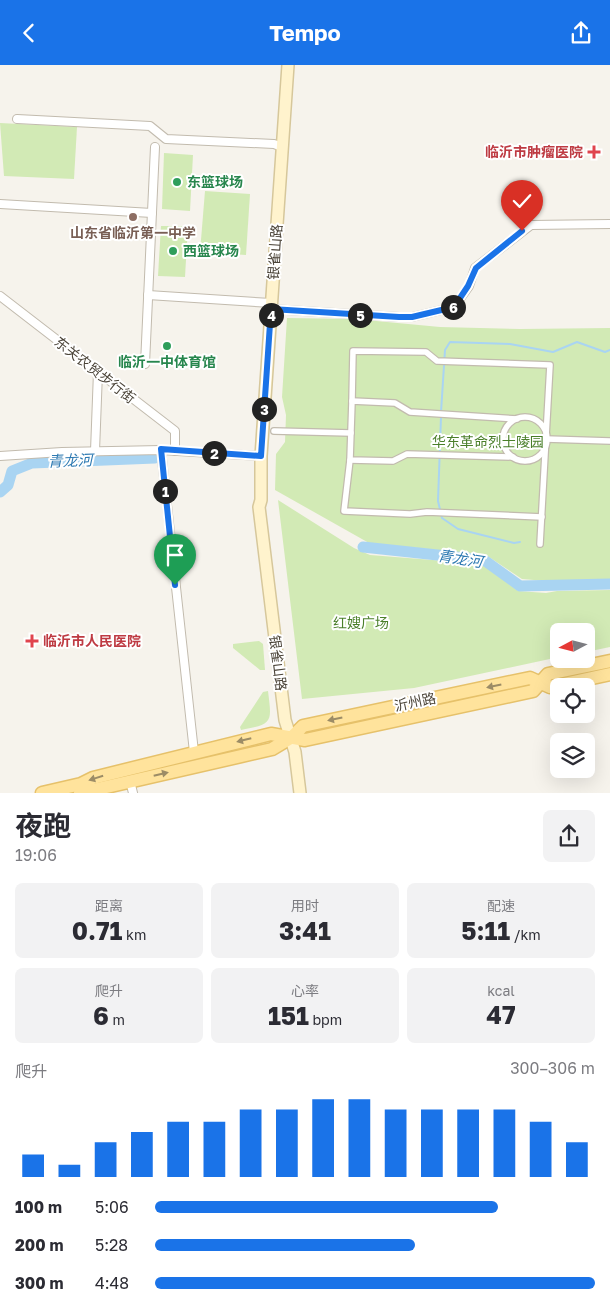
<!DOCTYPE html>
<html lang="zh">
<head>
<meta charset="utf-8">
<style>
  :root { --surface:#fff; --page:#f2f2f3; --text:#2b2b33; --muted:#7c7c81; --accent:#1a73e8 }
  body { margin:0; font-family:"Golos Text","Noto Sans SC",sans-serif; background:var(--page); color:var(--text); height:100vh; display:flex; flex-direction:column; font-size:19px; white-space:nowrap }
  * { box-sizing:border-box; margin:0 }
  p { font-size:16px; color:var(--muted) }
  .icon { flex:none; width:28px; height:28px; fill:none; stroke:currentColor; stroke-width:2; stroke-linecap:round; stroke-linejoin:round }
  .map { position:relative; height:728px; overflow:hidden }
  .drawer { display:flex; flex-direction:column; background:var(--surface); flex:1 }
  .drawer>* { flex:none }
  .needle { width:32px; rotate:263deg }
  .tools { position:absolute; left:550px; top:558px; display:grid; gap:10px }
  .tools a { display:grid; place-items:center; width:45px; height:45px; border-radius:8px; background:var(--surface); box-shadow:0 5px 20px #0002; font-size:25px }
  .pin { position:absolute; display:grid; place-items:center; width:42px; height:42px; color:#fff; margin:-51px -21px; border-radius:50% 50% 50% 0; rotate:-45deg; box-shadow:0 0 5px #0007 }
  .pin .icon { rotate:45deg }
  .km { position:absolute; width:25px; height:25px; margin:-12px; border-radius:50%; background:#222; color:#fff; font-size:14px; line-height:25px; text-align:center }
  .round { display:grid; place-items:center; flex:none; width:52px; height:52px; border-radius:8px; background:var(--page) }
  .headline { display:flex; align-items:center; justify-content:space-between; height:85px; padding:0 15px }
  h1 { font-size:28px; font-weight:700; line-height:38px }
  .figures { display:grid; grid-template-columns:repeat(3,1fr); gap:8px; height:85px; padding:5px 15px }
  .figures div { display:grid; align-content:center; border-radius:8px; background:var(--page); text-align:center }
  .figures b { font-size:25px; font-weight:700 }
  .figures small { font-size:14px; font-weight:400 }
  .figures p { font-size:14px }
  .chart { height:140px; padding:10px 15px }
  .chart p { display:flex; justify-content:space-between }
  .chart svg { width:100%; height:90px; margin-top:5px; stroke:var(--accent); stroke-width:6 }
  ul { padding:0 15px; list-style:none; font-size:16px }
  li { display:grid; grid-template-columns:80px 60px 1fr; align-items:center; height:38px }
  li i { height:12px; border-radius:6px; background:var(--accent) }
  header { display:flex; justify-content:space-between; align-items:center; height:65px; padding:0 15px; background:var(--accent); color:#fff; font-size:22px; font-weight:700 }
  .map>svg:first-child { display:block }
  .green { fill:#d2eab5 }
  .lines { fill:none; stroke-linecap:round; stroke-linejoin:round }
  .stream { stroke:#a9d4f2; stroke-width:2 }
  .river { stroke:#a9d4f2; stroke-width:11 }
  .pedestrian-casing { stroke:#c2bbae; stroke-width:8 }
  .minor-casing { stroke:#c2bbae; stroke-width:10 }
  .secondary-casing { stroke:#d6c79b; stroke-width:14 }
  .primary-casing { stroke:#e6c16a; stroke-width:15 }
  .pedestrian { stroke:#fff; stroke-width:5.5 }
  .minor { stroke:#fff; stroke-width:8 }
  .secondary { stroke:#fff3cd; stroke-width:11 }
  .primary { stroke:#ffe39c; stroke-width:12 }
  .oneway { fill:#9c8c66 }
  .route-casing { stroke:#fff; stroke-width:10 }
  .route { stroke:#1a73e8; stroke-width:6 }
  .health-dot { fill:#e0444e; stroke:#fff; stroke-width:2 }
  .leisure-dot { fill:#2e9e5b; stroke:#fff; stroke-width:2 }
  .education-dot { fill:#8d6e63; stroke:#fff; stroke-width:2 }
  .labels { text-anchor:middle; stroke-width:4; stroke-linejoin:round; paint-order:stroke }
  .health-label { font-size:14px; font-weight:bold; fill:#be3a42; stroke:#fff; text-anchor:end }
  .leisure-label { font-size:14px; font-weight:bold; fill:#27864d; stroke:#fff; text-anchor:start }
  .education-label { font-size:14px; font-weight:bold; fill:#785e54; stroke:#fff }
  .street-label { font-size:14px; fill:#4b4439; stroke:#fff }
  .park-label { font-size:14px; fill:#4a7f2a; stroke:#fff }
  .water-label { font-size:15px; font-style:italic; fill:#2e7ab2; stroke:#fff }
</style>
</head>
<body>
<header><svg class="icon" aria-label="back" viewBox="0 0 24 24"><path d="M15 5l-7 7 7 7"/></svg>Tempo<svg class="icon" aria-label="share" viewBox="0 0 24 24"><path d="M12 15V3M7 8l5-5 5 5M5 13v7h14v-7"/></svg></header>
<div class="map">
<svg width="610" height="728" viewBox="0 0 610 728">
  <rect width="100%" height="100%" fill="#f6f3ec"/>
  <g class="green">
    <path d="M0 58 77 62 74 114 4 111Z"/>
    <path d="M164 88 193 90 190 146 162 144Z"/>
    <path d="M205 126 250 129 246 190 200 187Z"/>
    <path d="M161 161H188L185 212 158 211Z"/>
    <path d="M287 253 355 254 440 262 520 264 610 263V514L546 516 522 514 486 490 369 478 275 425 276 389 285 377 286 350 282 332Z"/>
    <path d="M278 435 354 483 370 490 483 499 518 526 546 528 557 526 610 525V582L586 587V566H559V592L414 623 302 634Z"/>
    <path d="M259 576 263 579 265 605H260L233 583V579Z"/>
    <path d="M268 626C272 658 273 659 241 665L240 662 263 627Z"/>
  </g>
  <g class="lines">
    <g class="stream">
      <path d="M441 347 445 285 450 277 510 279 553 287 577 277 605 287 610 285"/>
      <path d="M441 352 438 436 442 453 458 464 514 478 520 477"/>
    </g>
    <g class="river">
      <path d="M0 427 8 420 12 406 32 398 155 393"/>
      <path d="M363 482 484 495 520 521 610 519"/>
    </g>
    <g class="pedestrian-casing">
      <g id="pedestrian">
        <path d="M352 336 353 286 426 287 437 296 550 300 540 479"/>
        <circle cx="525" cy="374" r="22"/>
        <path d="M274 366 351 368"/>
        <path d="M546 374 610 376"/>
        <path d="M513 392 407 389 393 396 350 395 352 336 395 338 410 347 517 354"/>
        <path d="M350 395 344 446 410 449 427 447 542 452"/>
      </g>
    </g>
    <g class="minor-casing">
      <g id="minor">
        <path d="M17 54 150 61 166 74 274 79 282 82"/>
        <path d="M0 139 152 148"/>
        <path d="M148 230 271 238"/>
        <path d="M0 231 175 366V386"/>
        <path d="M271 244 399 252H412L454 242 469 221 475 203 531 160 610 159"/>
        <path d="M145 299 155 82"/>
        <path d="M161 385 194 687"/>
        <path d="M95 386 98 307"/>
        <path d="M0 391 62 387 161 385 261 391"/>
        <path d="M130 716 133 728"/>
      </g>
    </g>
    <g class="secondary-casing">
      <path id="secondary" d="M288 0 261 391V435L259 442 285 655 295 687 300 728"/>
    </g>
    <g class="primary-casing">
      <g id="primary">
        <path d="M42 728 81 719 93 713 271 669 305 675 533 626 548 609 610 596"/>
        <path d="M80 728 272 684 292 672 303 661 530 613 550 622 610 609"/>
      </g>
    </g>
    <use href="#pedestrian" class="pedestrian"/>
    <use href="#minor" class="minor"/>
    <use href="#secondary" class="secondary"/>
    <use href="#primary" class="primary"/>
  </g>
  <defs><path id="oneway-solid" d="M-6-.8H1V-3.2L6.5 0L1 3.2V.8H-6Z" transform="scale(1.25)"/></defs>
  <g class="oneway">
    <use href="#oneway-solid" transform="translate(494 621) rotate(168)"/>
    <use href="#oneway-solid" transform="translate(335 654) rotate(168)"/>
    <use href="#oneway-solid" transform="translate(244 675) rotate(166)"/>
    <use href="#oneway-solid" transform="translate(161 709) rotate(-13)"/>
    <use href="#oneway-solid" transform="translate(96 713) rotate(163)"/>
  </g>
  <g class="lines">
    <g class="route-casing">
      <path id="route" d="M175 520 161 384 261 391 271 244 399 252H412L454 242 468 221 476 203 522 166"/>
    </g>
    <use href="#route" class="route"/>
  </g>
  <g class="health-dot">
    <path d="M591.5 79.5h5v5h5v5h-5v5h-5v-5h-5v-5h5z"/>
    <path d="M29.5 568.5h5v5h5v5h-5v5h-5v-5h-5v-5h5z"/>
  </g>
  <g class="leisure-dot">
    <circle cx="177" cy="117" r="5"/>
    <circle cx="173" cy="186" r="5"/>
    <circle cx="167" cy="281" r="5"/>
  </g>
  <circle class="education-dot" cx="133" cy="152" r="5"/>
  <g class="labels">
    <g class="health-label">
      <text x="583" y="92">临沂市肿瘤医院</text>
      <text x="43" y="581" text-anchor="start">临沂市人民医院</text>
    </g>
    <g class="leisure-label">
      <text x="187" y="122">东篮球场</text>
      <text x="183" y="191">西篮球场</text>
      <text x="167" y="302" text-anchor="middle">临沂一中体育馆</text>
    </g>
    <g class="education-label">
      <text x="133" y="173">山东省临沂第一中学</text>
    </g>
    <g class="street-label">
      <text transform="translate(275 187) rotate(-86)" y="5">银雀山路</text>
      <text transform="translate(95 305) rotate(38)" y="5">东关农贸步行街</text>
      <text transform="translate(278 598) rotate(83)" y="5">银雀山路</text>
      <text transform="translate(415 637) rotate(-12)" y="5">沂州路</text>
    </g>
    <g class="park-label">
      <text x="488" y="382">华东革命烈士陵园</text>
      <text x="361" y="563">红嫂广场</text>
    </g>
    <g class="water-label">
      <text transform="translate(70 396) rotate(-2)" y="5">青龙河</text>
      <text transform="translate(460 494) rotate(9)" y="5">青龙河</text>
    </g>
  </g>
</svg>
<div class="tools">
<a><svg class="needle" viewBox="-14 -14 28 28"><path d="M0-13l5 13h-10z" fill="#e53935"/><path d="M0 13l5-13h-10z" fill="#7c7c81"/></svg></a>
<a><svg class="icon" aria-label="locate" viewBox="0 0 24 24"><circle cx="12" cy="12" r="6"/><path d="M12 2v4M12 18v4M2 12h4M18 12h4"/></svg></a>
<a><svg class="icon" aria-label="layers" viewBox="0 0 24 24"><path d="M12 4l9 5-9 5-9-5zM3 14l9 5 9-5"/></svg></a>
</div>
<div class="pin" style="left:175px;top:520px;background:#1e9e55"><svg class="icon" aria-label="arrive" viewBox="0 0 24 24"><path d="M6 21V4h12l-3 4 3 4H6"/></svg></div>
<div class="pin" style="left:522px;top:166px;background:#d93025"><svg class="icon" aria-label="check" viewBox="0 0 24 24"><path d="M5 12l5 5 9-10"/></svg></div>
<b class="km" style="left:165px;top:426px">1</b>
<b class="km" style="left:214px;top:388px">2</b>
<b class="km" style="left:264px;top:344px">3</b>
<b class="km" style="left:271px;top:250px">4</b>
<b class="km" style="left:360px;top:250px">5</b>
<b class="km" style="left:453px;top:242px">6</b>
</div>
<section class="drawer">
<div class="headline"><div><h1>夜跑</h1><p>19:06</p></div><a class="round"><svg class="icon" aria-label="share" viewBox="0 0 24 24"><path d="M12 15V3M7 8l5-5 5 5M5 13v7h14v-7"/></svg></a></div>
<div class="figures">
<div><p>距离</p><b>0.71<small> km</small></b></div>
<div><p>用时</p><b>3:41</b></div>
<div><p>配速</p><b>5:11<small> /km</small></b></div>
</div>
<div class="figures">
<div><p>爬升</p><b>6<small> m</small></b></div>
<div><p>心率</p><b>151<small> bpm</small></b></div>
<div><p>kcal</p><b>47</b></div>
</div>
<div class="chart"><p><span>爬升</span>300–306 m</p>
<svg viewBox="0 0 160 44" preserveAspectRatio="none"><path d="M5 44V33M15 44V38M25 44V27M35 44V22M45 44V17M55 44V17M65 44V11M75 44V11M85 44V6M95 44V6M105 44V11M115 44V11M125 44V11M135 44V11M145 44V17M155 44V27"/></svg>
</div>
<ul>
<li><b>100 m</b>5:06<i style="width:78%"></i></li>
<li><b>200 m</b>5:28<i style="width:59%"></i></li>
<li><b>300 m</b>4:48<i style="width:100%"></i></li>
</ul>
</section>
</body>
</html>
